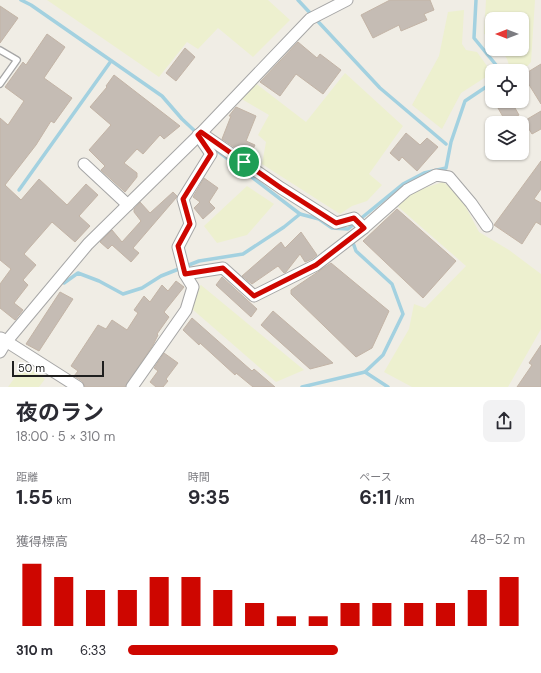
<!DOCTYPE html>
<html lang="ja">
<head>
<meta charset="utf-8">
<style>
  :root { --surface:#fff; --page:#f2f2f3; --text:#2b2b33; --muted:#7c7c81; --accent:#ce0600 }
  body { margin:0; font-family:"DM Sans","Noto Sans JP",sans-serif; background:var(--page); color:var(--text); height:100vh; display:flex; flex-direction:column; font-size:15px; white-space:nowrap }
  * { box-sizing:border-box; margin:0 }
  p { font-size:13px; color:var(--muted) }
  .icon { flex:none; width:22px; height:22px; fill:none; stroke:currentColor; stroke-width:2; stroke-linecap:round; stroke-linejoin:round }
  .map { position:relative; height:387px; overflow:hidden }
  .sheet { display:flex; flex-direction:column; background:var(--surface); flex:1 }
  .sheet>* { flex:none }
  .needle { width:26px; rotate:270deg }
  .controls { position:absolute; left:485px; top:12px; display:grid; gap:8px }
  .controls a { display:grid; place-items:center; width:44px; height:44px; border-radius:8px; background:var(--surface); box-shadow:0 1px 3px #0004; font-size:20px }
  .scale { position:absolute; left:12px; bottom:10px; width:92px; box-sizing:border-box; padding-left:4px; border:2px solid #1f1f1f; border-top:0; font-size:11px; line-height:14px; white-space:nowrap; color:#1f1f1f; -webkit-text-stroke:3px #fff; paint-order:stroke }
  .pin { position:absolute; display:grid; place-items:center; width:34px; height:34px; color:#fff; margin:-17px; border:2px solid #fff; border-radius:50%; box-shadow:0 1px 4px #0007 }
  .round { display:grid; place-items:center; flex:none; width:42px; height:42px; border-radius:8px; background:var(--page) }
  .head { display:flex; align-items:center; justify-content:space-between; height:68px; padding:0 16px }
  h1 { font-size:22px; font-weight:700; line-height:30px }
  .stats { display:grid; grid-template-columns:repeat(3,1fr); gap:6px; height:68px; padding:4px 16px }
  .stats div { display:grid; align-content:center }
  .stats b { font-size:20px; font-weight:700 }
  .stats small { font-size:11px; font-weight:400 }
  .stats p { font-size:11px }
  .chart { height:112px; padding:8px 16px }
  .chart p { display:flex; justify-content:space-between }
  .chart svg { width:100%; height:72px; margin-top:4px; stroke:var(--accent); stroke-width:6 }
  ul { padding:0 16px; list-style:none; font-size:13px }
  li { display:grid; grid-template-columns:64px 48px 1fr; align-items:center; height:30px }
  li i { height:10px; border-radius:5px; background:var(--accent) }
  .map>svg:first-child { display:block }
  .farmland { fill:#edf0cf }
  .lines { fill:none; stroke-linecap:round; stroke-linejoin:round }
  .stream { stroke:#a3d1e0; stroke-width:3.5 }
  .building { fill:#c5bcb4; stroke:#c3b4a6 }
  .lane-casing { stroke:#a6a6a6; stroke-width:8 }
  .street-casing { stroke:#a6a6a6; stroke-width:13 }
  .lane { stroke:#fff; stroke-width:5.5 }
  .street { stroke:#fff; stroke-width:11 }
  .route-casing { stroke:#fff; stroke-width:8 }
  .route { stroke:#ce0600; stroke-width:5 }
</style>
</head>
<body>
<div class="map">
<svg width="541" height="387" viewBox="0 0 541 387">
  <rect width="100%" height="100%" fill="#f0ede5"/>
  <g class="farmland">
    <path d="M47 0H268L290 20 253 57 218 28 198 49 187 42 159 77Z"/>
    <path d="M486 0H535L531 62 522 72 511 71 507 59 501 49H522V19H492V37L484 34Z"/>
    <path d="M464 10 462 44 466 50 477 52 492 73 461 93 442 129 412 105 439 56 448 12Z"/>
    <path d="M345 73 403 126 369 174 382 185 367 201 352 206 340 214 262 164 266 142 258 135 269 115 240 98 254 82 306 122Z"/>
    <path d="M443 182 459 194 479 232 509 250 541 274V329L508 387H412L384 372 409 329 414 304 425 308 466 266 395 204 418 190Z"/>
    <path d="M247 186 274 204 247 235 217 243 204 226Z"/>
    <path d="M201 285 304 370 276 382 191 308 197 288Z"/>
    <path d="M24 365 45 379 39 387H8Z"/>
  </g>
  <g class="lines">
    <g class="stream">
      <path d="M21 0 31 5 162 96 182 119 198 134"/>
      <path d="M298 0 380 88 446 144"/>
      <path d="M476 0 474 38 501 71"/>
      <path d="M211 146 300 214"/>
      <path d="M19 190 111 61"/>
      <path d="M352 240 356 251 392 284 403 314 383 355 365 372 388 387"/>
      <path d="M64 283 78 273 99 281 123 294 142 288 161 276 199 261 243 254 284 227 300 214 319 219 332 228 348 229 403 184 424 173 446 168 451 142 465 101 492 83"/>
      <path d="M302 387 365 372"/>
    </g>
  </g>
  <g class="building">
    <path d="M390 0H430L434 10 424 14 427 20 401 31 399 25 373 38 361 15Z"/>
    <path d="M0 6 18 18 0 43Z"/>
    <path d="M47 34 65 47 44 78 72 98 54 123 51 121 36 145 5 185 21 200 39 179 67 205 86 184 98 195 79 216 90 226 75 242 52 222 24 254 36 265 23 280 28 285 14 303 23 310 15 320 0 308V284L11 269 0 260V118L8 125 24 101 5 87 23 62 26 65Z"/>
    <path d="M298 42 317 58 320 54 341 70 323 94 296 74 280 96 260 82Z"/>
    <path d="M185 48 195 57 176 81 166 73Z"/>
    <path d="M541 64V104L523 75Z"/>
    <path d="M114 75 180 126 164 139 160 135 143 154 137 149 124 163 137 173V177L125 192 101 170 105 166 89 150 111 125 90 107 107 87 106 86Z"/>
    <path d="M494 101H511L519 115 506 122Z"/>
    <path d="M236 107 256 116 246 141 255 145 249 157 222 139 231 116H229Z"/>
    <path d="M541 111V129L532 134 524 121Z"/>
    <path d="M406 133 420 145 427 138 438 147 417 171 402 157 399 161 390 153Z"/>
    <path d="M541 161V189L534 199 541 203V225L536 222 522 244 494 225Z"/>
    <path d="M204 178 218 188 209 202 215 208 203 219 194 208 200 202 193 197Z"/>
    <path d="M173 192 177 196 176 198 133 248 139 253 131 262 112 245 108 249 100 242 112 230 122 242 141 221 134 212V209L140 202 150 213Z"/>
    <path d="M397 209 456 261 423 298 363 241Z"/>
    <path d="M301 232 317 255 312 259 305 262 300 254 286 272 284 273 278 266 252 284 242 276 281 242 285 248Z"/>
    <path d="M331 263 389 311 372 348 356 357 291 294V290Z"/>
    <path d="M222 277 257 309 251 317 216 285Z"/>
    <path d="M176 281 184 287 164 312 169 317 157 334 158 335 153 345 125 387H85L82 381 74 376 78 371 71 366 98 325 106 329 112 320 127 330 138 313 134 310 144 296 150 302 162 285 168 291Z"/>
    <path d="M60 292 73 299 39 351 26 344Z"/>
    <path d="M273 311 333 363 310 369 261 325Z"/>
    <path d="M192 318 252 371 254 369 275 387H253L236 373 235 375 200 343 199 345 183 330Z"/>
    <path d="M541 345V387H517L532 365 529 363Z"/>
    <path d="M164 353 178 363 166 379 168 381 163 387H156L150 382 158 371 154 368Z"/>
  </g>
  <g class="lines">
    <g class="lane-casing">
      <path id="lane" d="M0 50 17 60 0 84"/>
    </g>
    <g class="street-casing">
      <g id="street">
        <path d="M201 133 281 188 336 223 354 218 364 228 407 190 436 175 449 177 471 203 487 226"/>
        <path d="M84 164 128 205"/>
        <path d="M185 274 223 268 254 296 316 265 364 228"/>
        <path d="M1 338 78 387"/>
        <path d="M0 352 6 342 88 244 201 133 310 19 347 0"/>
        <path d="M132 387 186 310 193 287 185 274 178 247 190 224 183 199 211 154 198 135"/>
      </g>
    </g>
    <use href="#lane" class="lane"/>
    <use href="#street" class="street"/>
  </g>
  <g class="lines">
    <g class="route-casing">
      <path id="route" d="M201 132 281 188 336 223 354 218 364 228 316 265 254 296 223 268 185 274 178 246 190 224 183 199 211 154 198 135Z"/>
    </g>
    <use href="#route" class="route"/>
  </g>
</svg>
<div class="controls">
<a><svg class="needle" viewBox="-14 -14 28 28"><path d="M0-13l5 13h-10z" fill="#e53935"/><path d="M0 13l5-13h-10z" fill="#7c7c81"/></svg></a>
<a><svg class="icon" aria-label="locate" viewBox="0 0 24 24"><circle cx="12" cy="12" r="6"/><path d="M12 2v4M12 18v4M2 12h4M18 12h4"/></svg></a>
<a><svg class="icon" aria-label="layers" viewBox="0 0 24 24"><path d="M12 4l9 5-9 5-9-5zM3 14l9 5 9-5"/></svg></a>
</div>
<div class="scale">50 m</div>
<div class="pin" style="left:244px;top:162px;background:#1e9e55"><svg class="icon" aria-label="arrive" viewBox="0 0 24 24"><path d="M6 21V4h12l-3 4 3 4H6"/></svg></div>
</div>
<section class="sheet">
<div class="head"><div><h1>夜のラン</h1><p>18:00 · 5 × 310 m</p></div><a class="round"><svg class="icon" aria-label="share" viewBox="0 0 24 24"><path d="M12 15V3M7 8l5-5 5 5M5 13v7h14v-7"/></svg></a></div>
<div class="stats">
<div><p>距離</p><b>1.55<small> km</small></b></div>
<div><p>時間</p><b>9:35</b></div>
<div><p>ペース</p><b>6:11<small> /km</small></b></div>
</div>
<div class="chart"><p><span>獲得標高</span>48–52 m</p>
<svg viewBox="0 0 160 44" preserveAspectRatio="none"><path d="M5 44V6M15 44V14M25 44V22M35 44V22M45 44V14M55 44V14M65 44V22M75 44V30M85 44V38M95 44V38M105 44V30M115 44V30M125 44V30M135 44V30M145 44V22M155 44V14"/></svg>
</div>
<ul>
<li><b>310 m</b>6:33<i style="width:53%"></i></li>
</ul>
</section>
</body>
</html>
